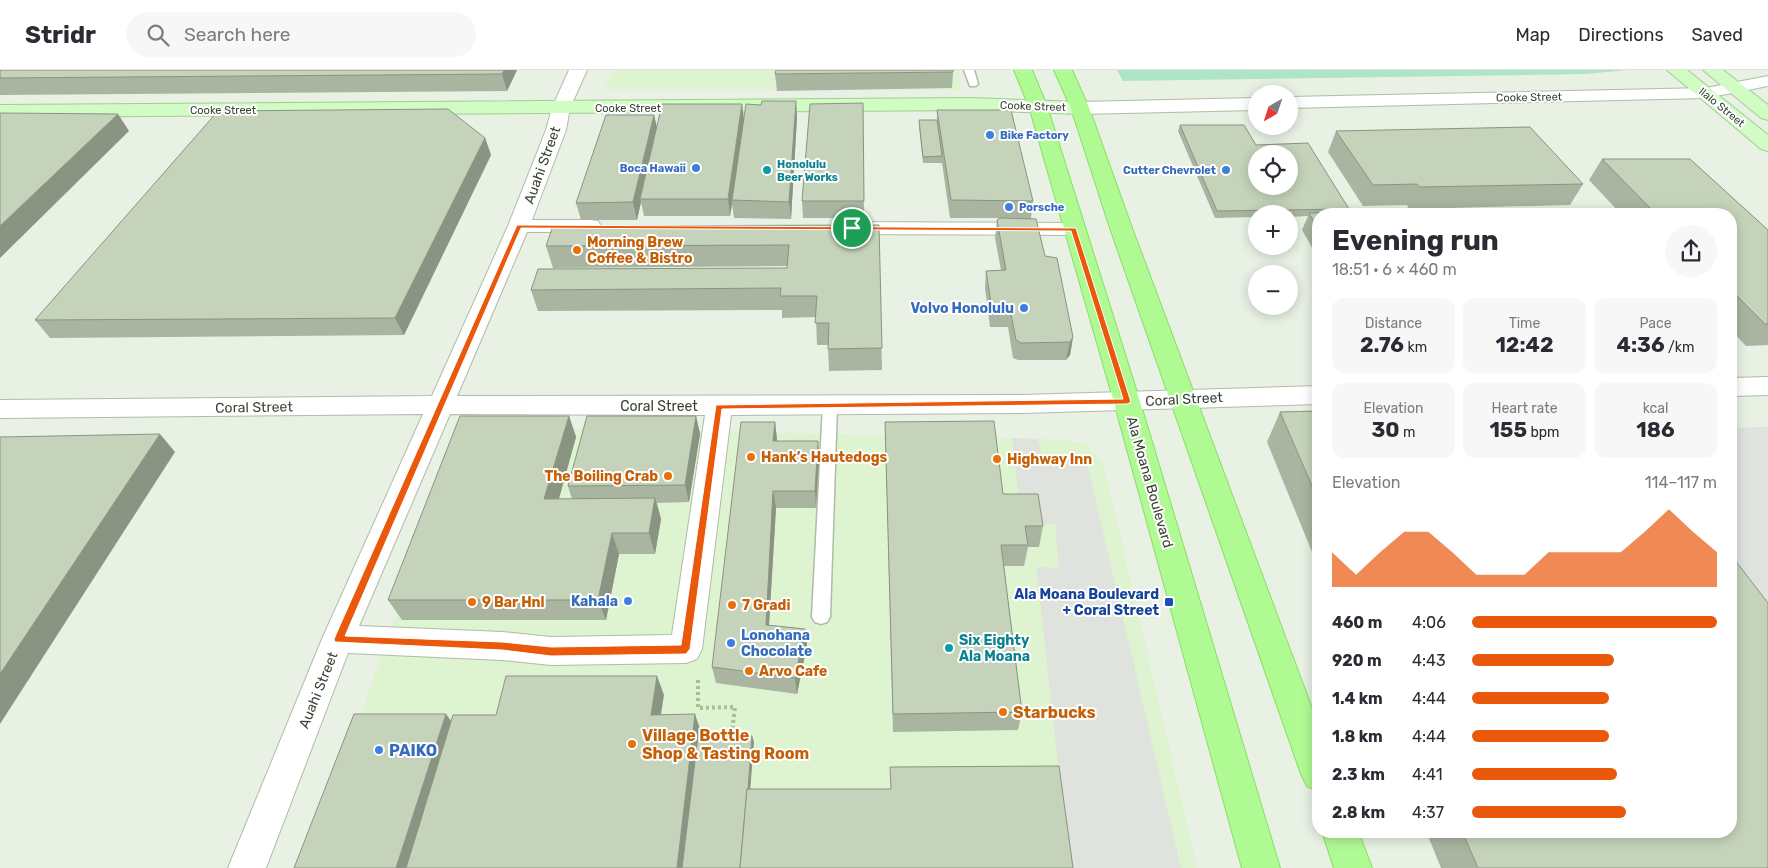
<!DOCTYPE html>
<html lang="en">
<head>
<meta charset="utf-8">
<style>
  :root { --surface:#fff; --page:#f7f7f7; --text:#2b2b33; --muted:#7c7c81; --line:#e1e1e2; --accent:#ea580c }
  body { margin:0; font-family:Rubik,sans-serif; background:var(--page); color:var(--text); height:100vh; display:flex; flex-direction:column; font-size:19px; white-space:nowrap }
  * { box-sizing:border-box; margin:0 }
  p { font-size:16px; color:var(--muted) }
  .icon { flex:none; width:28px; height:28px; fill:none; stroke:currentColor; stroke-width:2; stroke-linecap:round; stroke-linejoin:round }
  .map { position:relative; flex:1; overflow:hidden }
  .panel { position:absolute; left:1312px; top:138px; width:425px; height:630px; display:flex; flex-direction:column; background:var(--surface); border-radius:20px; box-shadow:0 2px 12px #0003 }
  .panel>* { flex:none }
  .needle { width:32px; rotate:219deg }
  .fabs { position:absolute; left:1248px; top:15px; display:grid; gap:10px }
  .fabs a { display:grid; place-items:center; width:50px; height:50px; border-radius:50%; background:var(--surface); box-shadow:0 2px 12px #0003; font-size:25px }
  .pin { position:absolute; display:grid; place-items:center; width:42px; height:42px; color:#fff; margin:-21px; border:2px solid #fff; border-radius:50%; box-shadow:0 1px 5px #0007 }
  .round { display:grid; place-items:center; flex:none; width:52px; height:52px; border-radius:26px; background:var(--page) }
  .summary { display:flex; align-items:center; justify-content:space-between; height:85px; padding:0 20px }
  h1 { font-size:28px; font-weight:700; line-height:38px }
  .metrics { display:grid; grid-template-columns:repeat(3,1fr); gap:8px; height:85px; padding:5px 20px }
  .metrics div { display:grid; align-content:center; border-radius:12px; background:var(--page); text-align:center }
  .metrics b { font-size:21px; font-weight:700 }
  .metrics small { font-size:14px; font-weight:400 }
  .metrics p { font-size:14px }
  .chart { height:140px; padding:10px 20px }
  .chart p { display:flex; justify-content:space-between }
  .chart svg { width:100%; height:90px; margin-top:5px; fill:var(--accent); opacity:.7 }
  ul { padding:0 20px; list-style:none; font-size:16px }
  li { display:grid; grid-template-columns:80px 60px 1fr; align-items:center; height:38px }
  li i { height:12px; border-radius:6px; background:var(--accent) }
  header { display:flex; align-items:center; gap:30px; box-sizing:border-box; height:70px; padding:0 25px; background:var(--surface); border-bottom:1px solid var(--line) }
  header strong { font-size:24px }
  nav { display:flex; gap:28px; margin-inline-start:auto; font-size:18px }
  .search { width:350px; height:45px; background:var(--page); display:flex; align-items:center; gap:12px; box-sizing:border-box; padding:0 18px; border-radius:28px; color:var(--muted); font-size:19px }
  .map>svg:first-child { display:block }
  .commercial { fill:#def3cf }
  .green { fill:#aee5c7 }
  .parking { fill:#dfe2dd }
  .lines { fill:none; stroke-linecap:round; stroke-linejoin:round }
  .lane-casing { stroke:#afbca7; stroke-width:3 }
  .street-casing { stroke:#afbca7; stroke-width:2 }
  .secondary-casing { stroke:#a2cd93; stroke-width:2 }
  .primary-casing { stroke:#88df65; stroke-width:2 }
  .path { stroke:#a6be99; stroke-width:4; stroke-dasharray:3 3; stroke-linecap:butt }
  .lane { fill:#fff; fill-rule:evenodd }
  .street { fill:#fff; fill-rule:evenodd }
  .secondary { fill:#d1fcc3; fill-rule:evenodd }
  .primary { fill:#b0fa94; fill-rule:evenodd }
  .wall { fill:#a9b5a0 }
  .shaded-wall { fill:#899482 }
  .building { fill:#c4d3ba; stroke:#899482; fill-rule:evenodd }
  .route { fill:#ea580c; stroke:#fff; fill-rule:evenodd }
  .shop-dot { fill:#3f7fe0; stroke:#fff; stroke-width:2 }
  .culture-dot { fill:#0f9aa8; stroke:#fff; stroke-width:2 }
  .food-dot { fill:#e8710a; stroke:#fff; stroke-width:2 }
  .transit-dot { fill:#1a4fb4; stroke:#fff; stroke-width:2 }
  .labels { text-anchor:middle; stroke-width:4; stroke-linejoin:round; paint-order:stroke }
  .far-street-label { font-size:11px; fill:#3a4334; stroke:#fff }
  .far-shop-label { font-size:11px; font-weight:bold; fill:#366cbe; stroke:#fff; text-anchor:start }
  .far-culture-label { font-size:11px; font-weight:bold; fill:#0d838f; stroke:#fff; text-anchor:start }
  .street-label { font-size:14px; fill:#3a4334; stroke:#fff }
  .food-label { font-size:14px; font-weight:bold; fill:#c56008; stroke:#fff; text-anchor:start }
  .shop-label { font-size:14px; font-weight:bold; fill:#366cbe; stroke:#fff; text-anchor:end }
  .transit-label { font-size:14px; font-weight:bold; fill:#164399; stroke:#fff; text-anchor:end }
  .culture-label { font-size:14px; font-weight:bold; fill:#0d838f; stroke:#fff; text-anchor:start }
  .near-food-label { font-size:16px; font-weight:bold; fill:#c56008; stroke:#fff; text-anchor:start }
  .near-shop-label { font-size:16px; font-weight:bold; fill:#366cbe; stroke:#fff; text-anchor:start }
</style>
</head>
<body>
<header>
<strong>Stridr</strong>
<div class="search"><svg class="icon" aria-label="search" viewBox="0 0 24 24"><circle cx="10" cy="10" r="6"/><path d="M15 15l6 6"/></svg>Search here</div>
<nav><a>Map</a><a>Directions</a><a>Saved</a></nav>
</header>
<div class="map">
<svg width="1768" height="798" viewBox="0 0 1768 798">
  <rect width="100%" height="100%" fill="#e8f1e4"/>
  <g class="commercial">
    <path d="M614 0H958L961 20 604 19Z"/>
    <path d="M465 356 1052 369 1084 373 1103 392 1197 798H305Z"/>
  </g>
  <path class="green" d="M1117 0H1628L1586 4 1123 11Z"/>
  <g class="parking">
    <path d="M1768 357V599L1731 548V358Z"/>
    <path d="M1012 368 1037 369 1044 392 1086 389 1181 798H1070L1036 497 1059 498 1055 454 1036 455 1019 429Z"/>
  </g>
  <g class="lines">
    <g class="lane-casing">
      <g id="lane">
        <path d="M964 0H974L978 14 976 16H970Z"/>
        <path d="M830 330 835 331 837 335 830 547 827 552 821 554 815 552 812 547 823 335 825 331Z"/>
      </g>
    </g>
    <g class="street-casing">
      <g id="street">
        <path d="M569 0H587L570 38 566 60 532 150H590L598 151 601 156 598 161 590 162H527L457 326 1023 325 1319 316V334L1023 343 731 345 702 579 697 589 686 593 551 595 502 590 348 583 266 798H228L322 569 423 344 0 348V330L432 326 508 156 546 60 552 38ZM450 344 705 345 672 565 551 567 502 562 359 556Z"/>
        <path d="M1768 6V16L1706 28 1289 38V27L1706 18Z"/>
        <path d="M1256 28V40L1080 44 1073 42 1071 38 1073 34 1080 32Z"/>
        <path d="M843 152 1074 153 1082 154 1085 159 1082 164 1074 165 843 164 835 163 832 158 835 153Z"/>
        <path d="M1768 307V325L1731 326V308Z"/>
      </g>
    </g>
    <g class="secondary-casing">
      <g id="secondary">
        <path d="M1667 0H1687L1768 65V81L1761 79Z"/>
        <path d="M1703 0H1723L1768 35V50L1761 48Z"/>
        <path d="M971 28 1080 32 1087 34 1089 38 1087 42 1080 44 971 40 0 47V35Z"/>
      </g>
    </g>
    <g class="primary-casing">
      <g id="primary">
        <path d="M1014 0H1032L1047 36 1140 332 1280 798H1242L1114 332 1029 36Z"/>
        <path d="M1054 0H1072L1089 38 1132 158 1319 657V721L1307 716 1301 704 1110 158 1071 38Z"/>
        <path d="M1322 761H1358L1372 798H1334Z"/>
      </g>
    </g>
    <path class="path" d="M698 610V638L735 637 731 671"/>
    <use href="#lane" class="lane"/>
    <use href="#street" class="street"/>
    <use href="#secondary" class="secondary"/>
    <use href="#primary" class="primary"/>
  </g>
  <g class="wall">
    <path d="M0 0H517L507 21 0 25Z"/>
    <path d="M953 2 952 18 777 21 775 4Z"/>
    <path d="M796 31 797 48 791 149 734 148 732 134 730 146H644L641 132 637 150H581L576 133 654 45 657 58 742 34 744 49 761 35Z"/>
    <path d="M863 33 864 148H803L802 131Z"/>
    <path d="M937 40 1033 131 1031 148 1073 267 1070 285 1066 290H1018L1013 288 1008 257H990L985 218 986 201 1001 200 995 168 997 150 1000 148H950L942 93H923L919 57V50H937Z"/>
    <path d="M1180 55 1256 75 1349 139 1348 142 1319 144V190L1302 160 1308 146 1289 147V144H1256V147L1215 148 1178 61Z"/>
    <path d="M1336 61 1583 114 1570 135 1409 139 1407 135 1363 136 1328 82Z"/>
    <path d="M485 68 491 85 404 265 50 268 35 250Z"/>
    <path d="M1602 89H1690L1768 160V275L1746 276 1731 260V144H1621L1589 110Z"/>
    <path d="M879 155 882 300 829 301 828 275H817L816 247 782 248V240L538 241 531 220 787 198V196L553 198 546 176Z"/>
    <path d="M1319 341V499L1267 372 1280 342Z"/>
    <path d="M569 346 576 367 559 429H572L568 416 696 346 700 364 689 432 657 433 661 449 655 484H619L606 550H402L388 530Z"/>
    <path d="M775 352 777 371H818L819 389 816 438H776L769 555 805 559 807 575 797 624 716 613 712 597Z"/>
    <path d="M885 352 1003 424 1043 456 1039 477H1028L1024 496H1004L1022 642 1018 660 893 662Z"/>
    <path d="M1426 761H1731L1768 798H1441Z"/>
  </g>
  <g class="shaded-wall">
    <path d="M504 0H517L507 21 502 4Z"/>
    <path d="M796 31 797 48 791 149 789 132Z"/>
    <path d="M742 34 744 51 732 130V134L730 146 728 129Z"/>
    <path d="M118 44 129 61 0 188V156Z"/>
    <path d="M654 45 658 62 640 129 641 132 637 150 633 132Z"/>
    <path d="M485 68 491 85 404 265 395 248Z"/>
    <path d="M1073 267 1070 285 1066 290 1070 272Z"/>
    <path d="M569 346 576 367 553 450 544 429Z"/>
    <path d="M696 346 700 364 689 432 685 415Z"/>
    <path d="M775 352 777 369 775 388 773 371Z"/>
    <path d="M160 364 175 382 0 654V604Z"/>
    <path d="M818 371 819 389 816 438 815 421Z"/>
    <path d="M773 421 776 438 768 571 766 555Z"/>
    <path d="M655 428 661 449 655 484 649 463Z"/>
    <path d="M612 463 619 484 606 550 598 530Z"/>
    <path d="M805 559 807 575 797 624 795 608Z"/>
    <path d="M657 606 664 625 658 663 651 645Z"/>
    <path d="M446 644 457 659 414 798H396Z"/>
    <path d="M695 644 701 662 685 798H677Z"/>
    <path d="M752 666 754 672 744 798H742Z"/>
  </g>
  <g class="building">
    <path d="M0 0H504L502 4 0 8Z"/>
    <path d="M776 0H953V2L775 4Z"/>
    <path d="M762 31H796L789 132 732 130 746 34 761 35Z"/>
    <path d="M863 33 864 131H802L810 34Z"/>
    <path d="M662 34H742L728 129H640Z"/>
    <path d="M448 39 485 68 395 248 35 250 218 41Z"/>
    <path d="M937 40H1011L1033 131 951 130Z"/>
    <path d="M0 43 118 44 0 156Z"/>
    <path d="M606 45H654L633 132 576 133Z"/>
    <path d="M919 50H937L942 86 923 87Z"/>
    <path d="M1180 55H1244L1256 75 1308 73 1349 139 1217 141ZM1256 84H1289V116H1256Z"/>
    <path d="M1530 57 1583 114 1420 117 1417 114 1373 115 1336 61Z"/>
    <path d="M1602 89H1690L1768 160V254H1765L1731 220V144H1656Z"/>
    <path d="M1376 141 1378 144H1319V160L1309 143Z"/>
    <path d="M1000 148 1036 149 1045 186 1057 188 1073 267 1070 272 1021 273 1016 270 1010 239H992L986 201 1006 200 997 150Z"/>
    <path d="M879 155 882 278 828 279 829 253H815L817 226H780L781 218 531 220 538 199 787 198 789 175 546 176 553 156Z"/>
    <path d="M1319 341V432L1280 342Z"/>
    <path d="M460 346H569L544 429 655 428 649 463H612L598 530H388Z"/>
    <path d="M587 346H696L685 415 568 416Z"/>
    <path d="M994 351 1003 424H1038L1043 456H1025L1028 475H1001L1022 642 893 644 885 352Z"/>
    <path d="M741 352H775L773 371H818L815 421H773L766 555 805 559 795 608 712 597Z"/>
    <path d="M160 364 0 604V367Z"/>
    <path d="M1731 485 1768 533V798H1478L1462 761H1731Z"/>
    <path d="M506 606H657L651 645 695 644 677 798H406L453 645H496Z"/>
    <path d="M354 644H446L396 798H294Z"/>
    <path d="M698 666H752L748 719H747L740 798H682Z"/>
    <path d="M1059 696 1073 798H740L747 719H891L890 697Z"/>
  </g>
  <path class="route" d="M517 155 1076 158 1131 332 1127 334 722 339 690 579 686 584 551 586 502 580 335 572 334 569ZM521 158 1071 161 1123 329 716 335 681 575 551 577 502 572 345 566Z"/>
  <g class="shop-dot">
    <circle cx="990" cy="65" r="5"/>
    <circle cx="696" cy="98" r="5"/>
    <circle cx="1226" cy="100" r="5"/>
    <circle cx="1009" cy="137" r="5"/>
    <circle cx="1024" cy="238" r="5"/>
    <circle cx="628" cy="531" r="5"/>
    <circle cx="731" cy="573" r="5"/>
    <circle cx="379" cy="680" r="5"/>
  </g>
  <g class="culture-dot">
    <circle cx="767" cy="100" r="5"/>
    <circle cx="949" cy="578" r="5"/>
  </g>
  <g class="food-dot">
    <circle cx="577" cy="180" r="5"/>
    <circle cx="751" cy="387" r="5"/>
    <circle cx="997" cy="389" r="5"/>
    <circle cx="668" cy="406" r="5"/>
    <circle cx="472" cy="532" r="5"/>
    <circle cx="732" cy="535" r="5"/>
    <circle cx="749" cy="601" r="5"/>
    <circle cx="1003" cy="642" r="5"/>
    <circle cx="632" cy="674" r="5"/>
  </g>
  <rect class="transit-dot" x="1164" y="527" width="10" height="10" rx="2.5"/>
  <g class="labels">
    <g class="far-street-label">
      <text transform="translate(1529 27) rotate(-1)" y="4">Cooke Street</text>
      <text transform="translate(1033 36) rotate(2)" y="4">Cooke Street</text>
      <text transform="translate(1722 37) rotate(39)" y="4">Ilalo Street</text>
      <text x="628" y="42">Cooke Street</text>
      <text x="223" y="44">Cooke Street</text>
    </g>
    <g class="far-shop-label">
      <text x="1000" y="69">Bike Factory</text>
      <text x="686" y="102" text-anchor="end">Boca Hawaii</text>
      <text x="1216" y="104" text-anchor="end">Cutter Chevrolet</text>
      <text x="1019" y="141">Porsche</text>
    </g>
    <g class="far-culture-label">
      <text x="777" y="98">Honolulu<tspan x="777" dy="13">Beer Works</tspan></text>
    </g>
    <g class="street-label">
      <text transform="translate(542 95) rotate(-70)" y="5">Auahi Street</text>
      <text transform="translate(1184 329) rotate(-3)" y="5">Coral Street</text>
      <text x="659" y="341">Coral Street</text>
      <text transform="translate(254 337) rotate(-1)" y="5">Coral Street</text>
      <text transform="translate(1150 412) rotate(74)" y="5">Ala Moana Boulevard</text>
      <text transform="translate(318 620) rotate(-68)" y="5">Auahi Street</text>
    </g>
    <g class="food-label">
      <text x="587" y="177">Morning Brew<tspan x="587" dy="16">Coffee &amp; Bistro</tspan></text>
      <text x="761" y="392">Hank’s Hautedogs</text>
      <text x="1007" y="394">Highway Inn</text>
      <text x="658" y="411" text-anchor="end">The Boiling Crab</text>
      <text x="482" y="537">9 Bar Hnl</text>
      <text x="742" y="540">7 Gradi</text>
      <text x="759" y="606">Arvo Cafe</text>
    </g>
    <g class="shop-label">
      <text x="1014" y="243">Volvo Honolulu</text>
      <text x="618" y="536">Kahala</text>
      <text x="741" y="570" text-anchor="start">Lonohana<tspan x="741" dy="16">Chocolate</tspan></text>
    </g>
    <g class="transit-label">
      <text x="1159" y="529">Ala Moana Boulevard<tspan x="1159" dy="16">+ Coral Street</tspan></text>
    </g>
    <g class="culture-label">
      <text x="959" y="575">Six Eighty<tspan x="959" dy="16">Ala Moana</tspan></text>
    </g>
    <g class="near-food-label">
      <text x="1013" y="648">Starbucks</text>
      <text x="642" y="671">Village Bottle<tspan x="642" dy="18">Shop &amp; Tasting Room</tspan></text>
    </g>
    <g class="near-shop-label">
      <text x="389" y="686">PAIKO</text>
    </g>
  </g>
</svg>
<div class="fabs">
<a><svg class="needle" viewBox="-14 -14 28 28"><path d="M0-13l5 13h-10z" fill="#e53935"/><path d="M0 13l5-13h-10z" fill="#7c7c81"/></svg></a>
<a><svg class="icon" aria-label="locate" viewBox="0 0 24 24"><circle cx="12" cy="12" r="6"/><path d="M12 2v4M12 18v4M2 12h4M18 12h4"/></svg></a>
<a>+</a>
<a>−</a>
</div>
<div class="pin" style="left:852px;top:158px;background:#1e9e55"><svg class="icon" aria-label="arrive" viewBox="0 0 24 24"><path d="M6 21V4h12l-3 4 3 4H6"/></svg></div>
<section class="panel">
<div class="summary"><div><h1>Evening run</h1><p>18:51 · 6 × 460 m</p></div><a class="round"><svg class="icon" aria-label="share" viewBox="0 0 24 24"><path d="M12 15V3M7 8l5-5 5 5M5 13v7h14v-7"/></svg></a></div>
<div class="metrics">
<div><p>Distance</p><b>2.76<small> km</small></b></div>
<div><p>Time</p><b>12:42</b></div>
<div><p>Pace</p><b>4:36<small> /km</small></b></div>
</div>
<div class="metrics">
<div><p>Elevation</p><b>30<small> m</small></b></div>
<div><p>Heart rate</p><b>155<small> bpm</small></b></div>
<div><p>kcal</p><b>186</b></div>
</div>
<div class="chart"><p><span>Elevation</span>114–117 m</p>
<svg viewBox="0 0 160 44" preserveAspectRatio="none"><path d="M0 44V27L10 38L20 27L30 17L40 17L50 27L60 38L70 38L80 38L90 27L100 27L110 27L120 27L130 17L140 6L150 17L160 27V44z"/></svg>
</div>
<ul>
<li><b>460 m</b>4:06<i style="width:100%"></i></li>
<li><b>920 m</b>4:43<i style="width:58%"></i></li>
<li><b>1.4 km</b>4:44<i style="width:56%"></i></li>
<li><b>1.8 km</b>4:44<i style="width:56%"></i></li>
<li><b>2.3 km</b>4:41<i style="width:59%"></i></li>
<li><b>2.8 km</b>4:37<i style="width:63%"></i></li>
</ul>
</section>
</div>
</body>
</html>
